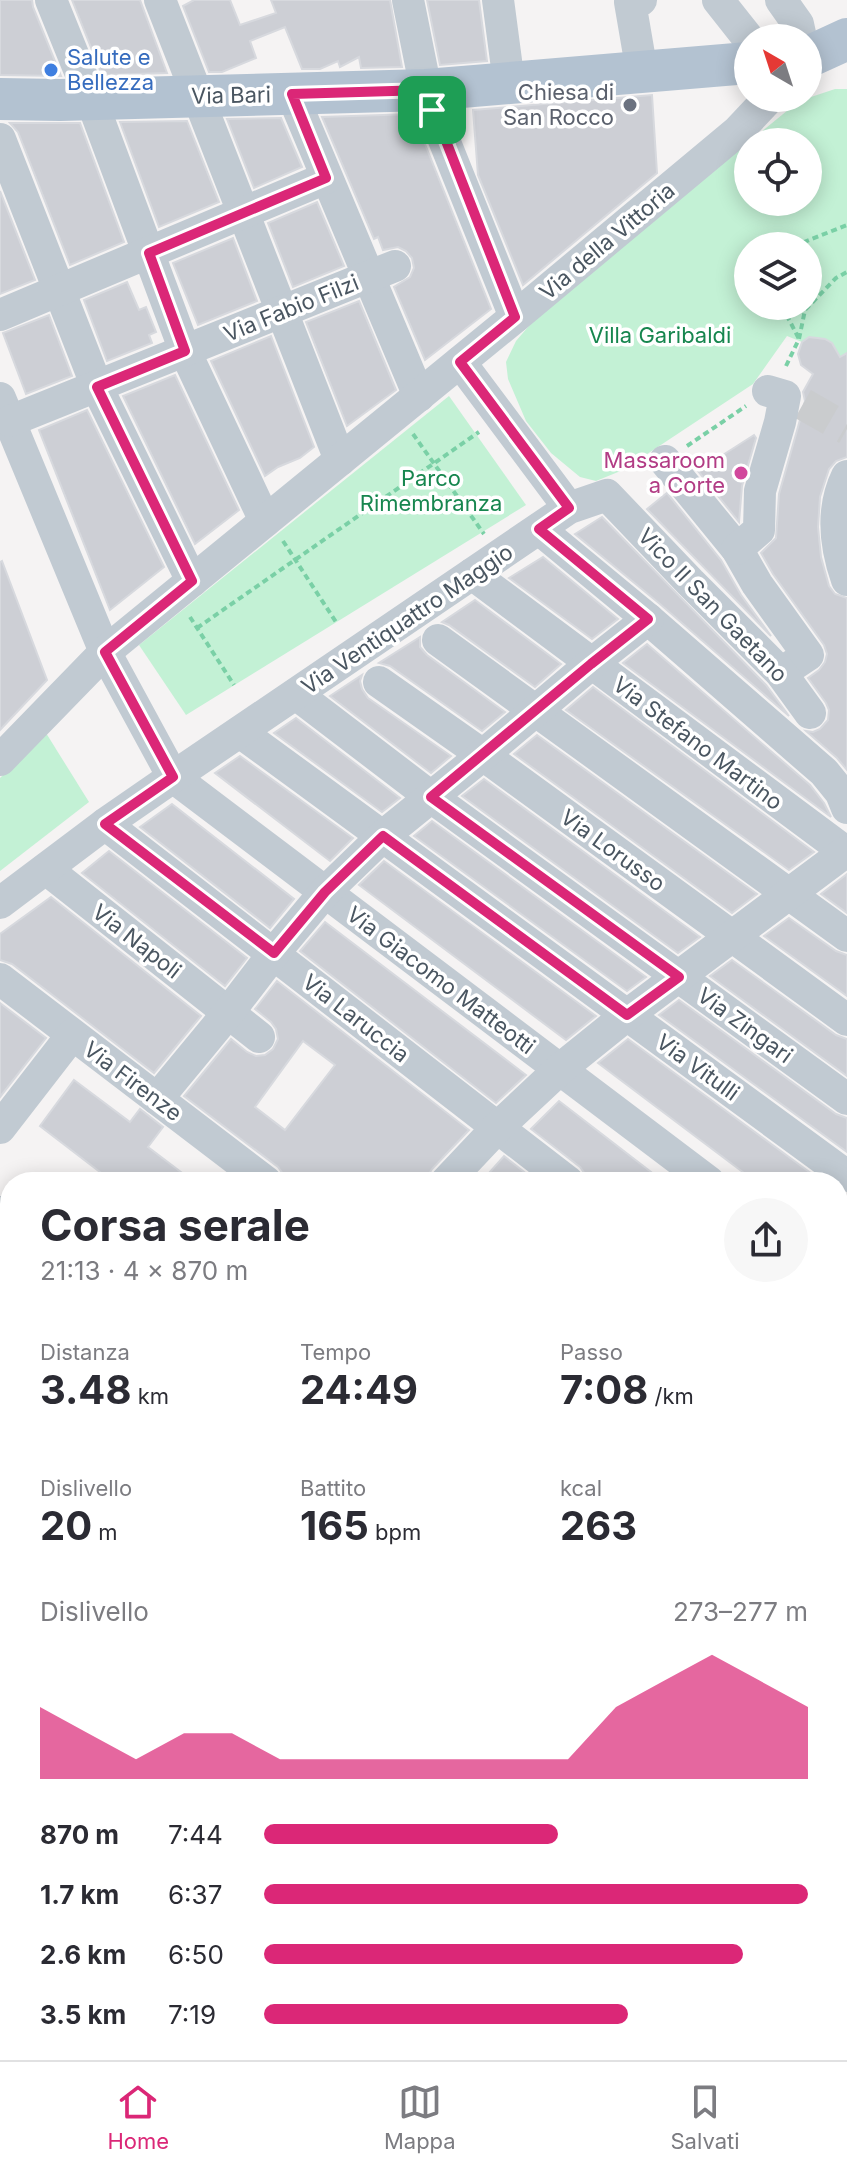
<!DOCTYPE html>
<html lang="it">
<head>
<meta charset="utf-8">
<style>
  :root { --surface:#fff; --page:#f7f7f7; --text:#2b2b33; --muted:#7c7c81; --line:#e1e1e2; --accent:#db2777 }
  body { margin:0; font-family:Inter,sans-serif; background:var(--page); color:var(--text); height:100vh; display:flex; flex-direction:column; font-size:30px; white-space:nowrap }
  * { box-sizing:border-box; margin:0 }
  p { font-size:26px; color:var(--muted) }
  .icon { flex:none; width:44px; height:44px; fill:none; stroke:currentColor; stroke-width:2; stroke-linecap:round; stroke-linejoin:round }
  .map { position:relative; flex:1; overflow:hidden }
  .details { position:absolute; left:0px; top:1172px; width:848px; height:888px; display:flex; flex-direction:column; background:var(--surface); border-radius:32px 32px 0 0; box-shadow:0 4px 20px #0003 }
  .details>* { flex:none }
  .needle { width:52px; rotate:321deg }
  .controls { position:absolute; left:734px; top:24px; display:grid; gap:16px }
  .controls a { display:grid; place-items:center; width:88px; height:88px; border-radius:50%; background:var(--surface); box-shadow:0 4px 20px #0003; font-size:40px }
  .pin { position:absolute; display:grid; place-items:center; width:68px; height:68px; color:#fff; margin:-34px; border-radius:16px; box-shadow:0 4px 12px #0006 }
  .round { display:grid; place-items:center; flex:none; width:84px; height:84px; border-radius:42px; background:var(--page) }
  .summary { display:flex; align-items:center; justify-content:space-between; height:136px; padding:0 40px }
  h1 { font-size:44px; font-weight:700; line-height:60px }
  .figures { display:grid; grid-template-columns:repeat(3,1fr); gap:12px; height:136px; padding:8px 40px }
  .figures div { display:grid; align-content:center }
  .figures b { font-size:40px; font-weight:700 }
  .figures small { font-size:22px; font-weight:400 }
  .figures p { font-size:22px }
  .chart { height:224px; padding:16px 40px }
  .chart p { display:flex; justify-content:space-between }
  .chart svg { width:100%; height:144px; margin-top:8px; fill:var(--accent); opacity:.7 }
  ul { padding:0 40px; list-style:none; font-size:26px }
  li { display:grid; grid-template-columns:128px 96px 1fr; align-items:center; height:60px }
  li i { height:20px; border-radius:10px; background:var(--accent) }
  .tabs { display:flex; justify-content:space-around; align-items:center; height:112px; border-top:2px solid var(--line); background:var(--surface); font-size:22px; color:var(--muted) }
  .tabs a { display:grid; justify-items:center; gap:4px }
  .tabs .current { color:var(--accent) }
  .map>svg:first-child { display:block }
  .green { fill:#c3f1d5; fill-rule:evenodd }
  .building { fill:#cdcfd5; stroke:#d7d9de; stroke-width:2; fill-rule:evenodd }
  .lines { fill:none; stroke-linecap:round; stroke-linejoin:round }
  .minor-tunnel { stroke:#caccce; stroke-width:32; stroke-dasharray:32 16; stroke-linecap:butt }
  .path { stroke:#7ad0a6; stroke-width:4; stroke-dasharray:6 4; stroke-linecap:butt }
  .minor { stroke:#c1cad2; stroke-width:32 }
  .major { stroke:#b3c2d1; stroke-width:42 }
  .route-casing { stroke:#fff; stroke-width:16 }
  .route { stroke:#db2777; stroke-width:10 }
  .shop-dot { fill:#3f7fe0; stroke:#fff; stroke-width:3 }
  .worship-dot { fill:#6b7280; stroke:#fff; stroke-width:3 }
  .hotel-dot { fill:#d1479c; stroke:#fff; stroke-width:3 }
  .labels { text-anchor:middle; stroke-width:7; stroke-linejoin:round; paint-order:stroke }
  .shop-label { font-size:22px; fill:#366cbe; stroke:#fff; text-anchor:start }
  .worship-label { font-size:22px; fill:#5b616d; stroke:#fff; text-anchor:end }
  .street-label { font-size:22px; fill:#4a5661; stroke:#fff }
  .park-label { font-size:22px; fill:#17864f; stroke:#fff }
  .hotel-label { font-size:22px; fill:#b23c85; stroke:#fff; text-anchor:end }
</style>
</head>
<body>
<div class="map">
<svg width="847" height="2060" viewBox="0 0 847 2060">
  <rect width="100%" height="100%" fill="#f5f3f3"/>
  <g class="green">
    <path d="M835 89H847V353L839 358C835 342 825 337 809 337L802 342 787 336 753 384 623 470 596 481 580 477 551 453 526 421 508 379 506 362 516 341 540 313 748 143V202H808V142H749L799 101ZM748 246H808V306H748Z"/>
    <path d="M449 396 526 505 186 715 139 645Z"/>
    <path d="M46 733 89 802 0 871V778Z"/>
  </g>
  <g class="building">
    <path d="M0 0H32L33 7 61 76 0 75Z"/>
    <path d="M72 0H140L167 73 102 75Z"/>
    <path d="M194 0H230L240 25 276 13 271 0H390L402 67 361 68 359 57 340 67 338 61 320 69H302L285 27 250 41 256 58 222 72H209L183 6Z"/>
    <path d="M427 0H479L487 61 440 65Z"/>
    <path d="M652 95 657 173 523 285 478 175 473 110Z"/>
    <path d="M413 114 491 309 425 360 394 287 410 277 414 268 412 258 406 251 398 247 383 250 378 237 374 239 322 117Z"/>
    <path d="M281 118 302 167 254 188 227 119Z"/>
    <path d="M187 121 219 202 159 227 120 122Z"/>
    <path d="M10 123H80L124 242 70 265 18 132Z"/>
    <path d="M0 191 35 280 0 294Z"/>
    <path d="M317 202 344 266 293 287 268 223Z"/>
    <path d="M233 238 257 301 198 325 173 263Z"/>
    <path d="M127 282 139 310 146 307 156 332 149 335 152 343 107 361 84 300Z"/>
    <path d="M359 301 396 390 347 426 306 322Z"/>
    <path d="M49 315 72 376 26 394 3 333Z"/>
    <path d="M271 336 314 447 300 458 278 467 265 476 211 361Z"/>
    <path d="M809 337 825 339 832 343 840 357 847 353V457L836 461 829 469 820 497 818 527 821 557 829 586 835 594 847 598V770L837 758 806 731 813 732 820 729 828 720 829 710 826 703 808 678 819 670 825 662 827 654 824 645 773 574 761 553 776 538 779 494 798 427 805 401 803 392 813 374 801 365 798 354 802 342Z"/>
    <path d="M175 375 239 510 195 544 123 396Z"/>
    <path d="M87 410 164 567 110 610 39 430Z"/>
    <path d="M754 435 756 438 742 486 739 522 698 471Z"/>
    <path d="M667 493 721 560 741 595 771 636 647 509Z"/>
    <path d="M602 517 766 685 789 716 660 604 575 534Z"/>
    <path d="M543 557 618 619 592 639 509 578Z"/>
    <path d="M2 561 47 680 0 730V562Z"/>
    <path d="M475 600 561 664 535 687 449 625 442 622Z"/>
    <path d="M420 637V647L427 655 505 712 482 731 390 666 379 663Z"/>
    <path d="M647 644 810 785 824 803 831 817 623 663Z"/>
    <path d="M362 675 360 681 362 689 368 698 451 756 431 773 330 696Z"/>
    <path d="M593 687 814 852 789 870 566 710Z"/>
    <path d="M296 718 400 798 382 812 274 733Z"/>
    <path d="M537 735 757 894 732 913 514 754Z"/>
    <path d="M240 756 353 838 330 861 215 773Z"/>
    <path d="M484 779 700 937 678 953 462 796Z"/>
    <path d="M172 804 294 899 270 928 140 827Z"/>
    <path d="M432 821 646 977 627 991 414 836Z"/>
    <path d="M109 851 247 958 225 986 82 873Z"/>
    <path d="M384 861 596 1016 566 1040 359 885Z"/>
    <path d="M847 874V913L821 894Z"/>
    <path d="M51 897 201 1016 154 1073 12 964 0 960V934Z"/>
    <path d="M789 918 836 951 847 955V996L764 936Z"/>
    <path d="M325 922 526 1075 496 1103 300 951Z"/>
    <path d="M732 960 836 1035 847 1039V1076L710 976Z"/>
    <path d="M277 981 469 1130 432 1169 424 1182H285L283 1174 278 1167 184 1096 231 1039 247 1052 256 1056 265 1055 273 1049 278 1039 276 1029 271 1022 255 1009ZM303 1041 335 1065 285 1130 255 1107Z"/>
    <path d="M679 1000 836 1114 847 1118V1152L659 1015Z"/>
    <path d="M0 1003 46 1038 0 1097Z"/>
    <path d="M628 1039 823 1182H756L598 1063Z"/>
    <path d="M74 1080 130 1122 140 1109 163 1127 148 1147 194 1182H113L40 1126Z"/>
    <path d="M559 1101 664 1182H587L585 1174 580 1167 531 1129Z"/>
    <path d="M504 1156 537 1182H481Z"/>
  </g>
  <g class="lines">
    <path class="minor-tunnel" d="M803 404 847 429"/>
    <g class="path">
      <path d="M794 246 847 225"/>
      <path d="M782 306 799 339"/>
      <path d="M786 366 799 339 805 310 836 278 847 272"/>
      <path d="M413 434 484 534"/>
      <path d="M687 446 746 406"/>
      <path d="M283 541 336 622"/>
      <path d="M190 617 234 685"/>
      <path d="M197 628 479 432"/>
    </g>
    <g class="minor">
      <path d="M51 0 91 99 185 351 265 521"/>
      <path d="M160 0 340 460"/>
      <path d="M408 0 426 90 432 110 515 317"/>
      <path d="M498 0 509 83"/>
      <path d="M641 0 630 2 642 72"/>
      <path d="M718 0 748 38"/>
      <path d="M781 0 798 24 801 38"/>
      <path d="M292 94 419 396"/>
      <path d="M0 139 97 387 192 581"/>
      <path d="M0 315 326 178"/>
      <path d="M460 362 569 508"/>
      <path d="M0 398 105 652 173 777 709 1182"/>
      <path d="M10 421 395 266"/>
      <path d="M665 461 737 549 757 584 808 655 781 673"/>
      <path d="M847 476C831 509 835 546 847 580"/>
      <path d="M539 529 648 619 824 772 841 793 847 808"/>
      <path d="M737 549 759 530 760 491 780 422 785 396 768 391"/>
      <path d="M472 574 847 853"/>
      <path d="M438 640 847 936"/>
      <path d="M379 682 483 755 847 1020"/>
      <path d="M296 694 431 797 847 1099"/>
      <path d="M240 732 847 1176"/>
      <path d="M0 760 105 652 515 317 738 131 769 98"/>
      <path d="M105 824 568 1182"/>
      <path d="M46 869 259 1037"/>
      <path d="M0 903 105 824 173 777 569 508 607 495 690 582 781 673 810 713"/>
      <path d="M0 979 266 1182"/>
      <path d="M157 1099 228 1013 274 953 325 892 383 836 483 755 591 664 648 619"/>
      <path d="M0 1128 72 1035"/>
      <path d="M446 1182 497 1128 560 1069 627 1015 845 852"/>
      <path d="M0 1212 10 1220"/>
      <path d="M838 1279 847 1286"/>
      <path d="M0 1296 10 1283"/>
      <path d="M838 1323 847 1312"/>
      <path d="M0 1342 10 1349"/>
      <path d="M838 1385 847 1392"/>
      <path d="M838 1477 847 1484"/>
      <path d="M838 1602 847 1590"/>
      <path d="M0 1624 10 1635"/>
      <path d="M838 1674 847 1681"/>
      <path d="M838 1776 847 1783"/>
      <path d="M0 1821 10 1828"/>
      <path d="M838 1841 847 1828"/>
      <path d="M838 1877 847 1884"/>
      <path d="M838 1977 847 1984"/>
      <path d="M0 2017 10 2025"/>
      <path d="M45 2050 58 2060"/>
      <path d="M304 2050 317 2060"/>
      <path d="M687 2050 700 2060"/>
      <path d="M270 2060 278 2050"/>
      <path d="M491 2060 499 2050"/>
    </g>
    <g class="major">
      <path d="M808 57 847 39"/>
      <path d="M0 99 60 100 426 90 748 63"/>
    </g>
  </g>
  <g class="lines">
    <g class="route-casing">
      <path id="route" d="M426 90 515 317 460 362 569 508 539 529 648 619 591 664 431 797 679 977 627 1015 383 836 325 892 274 953 105 824 173 777 105 652 192 581 97 387 185 351 149 253 326 178 292 94Z"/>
    </g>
    <use href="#route" class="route"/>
  </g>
  <circle class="shop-dot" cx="51" cy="70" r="8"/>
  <circle class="worship-dot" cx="630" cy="105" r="8"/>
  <circle class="hotel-dot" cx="741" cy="473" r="8"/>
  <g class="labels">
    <g class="shop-label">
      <text x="67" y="65">Salute e<tspan x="67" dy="25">Bellezza</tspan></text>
    </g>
    <g class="worship-label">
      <text x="614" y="100">Chiesa di<tspan x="614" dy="25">San Rocco</tspan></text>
    </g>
    <g class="street-label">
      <text transform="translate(231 95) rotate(-1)" y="8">Via Bari</text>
      <text transform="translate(607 241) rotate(-40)" y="8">Via della Vittoria</text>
      <text transform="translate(291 308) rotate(-22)" y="8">Via Fabio Filzi</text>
      <text transform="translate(713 605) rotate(46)" y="8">Vico II San Gaetano</text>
      <text transform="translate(407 619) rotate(-34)" y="8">Via Ventiquattro Maggio</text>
      <text transform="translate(698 743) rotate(37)" y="8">Via Stefano Martino</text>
      <text transform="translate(613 850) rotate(36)" y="8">Via Lorusso</text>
      <text transform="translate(137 941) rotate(38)" y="8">Via Napoli</text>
      <text transform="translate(441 980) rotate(37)" y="8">Via Giacomo Matteotti</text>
      <text transform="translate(356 1018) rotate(38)" y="8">Via Laruccia</text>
      <text transform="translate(745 1025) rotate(36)" y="8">Via Zingari</text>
      <text transform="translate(698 1067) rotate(36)" y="8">Via Vitulli</text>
      <text transform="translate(133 1081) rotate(37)" y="8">Via Firenze</text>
    </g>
    <g class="park-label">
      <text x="660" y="343">Villa Garibaldi</text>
      <text x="431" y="486">Parco<tspan x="431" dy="25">Rimembranza</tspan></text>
    </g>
    <g class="hotel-label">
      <text x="725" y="468">Massaroom<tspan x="725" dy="25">a Corte</tspan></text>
    </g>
  </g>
</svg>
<div class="controls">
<a><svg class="needle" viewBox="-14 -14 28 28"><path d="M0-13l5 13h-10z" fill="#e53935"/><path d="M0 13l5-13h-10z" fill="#7c7c81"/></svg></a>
<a><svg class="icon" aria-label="locate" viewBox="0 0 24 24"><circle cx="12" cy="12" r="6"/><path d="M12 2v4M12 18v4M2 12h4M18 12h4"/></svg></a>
<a><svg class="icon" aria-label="layers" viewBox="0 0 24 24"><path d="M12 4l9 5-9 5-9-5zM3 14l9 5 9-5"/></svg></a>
</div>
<div class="pin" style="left:432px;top:110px;background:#1e9e55"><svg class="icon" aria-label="arrive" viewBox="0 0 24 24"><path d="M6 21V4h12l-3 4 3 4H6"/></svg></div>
<section class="details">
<div class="summary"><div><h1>Corsa serale</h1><p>21:13 · 4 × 870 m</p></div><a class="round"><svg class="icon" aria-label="share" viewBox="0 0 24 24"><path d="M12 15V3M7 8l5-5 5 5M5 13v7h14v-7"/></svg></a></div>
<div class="figures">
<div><p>Distanza</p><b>3.48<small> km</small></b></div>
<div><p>Tempo</p><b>24:49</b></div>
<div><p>Passo</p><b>7:08<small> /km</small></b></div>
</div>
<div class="figures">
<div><p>Dislivello</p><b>20<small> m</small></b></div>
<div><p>Battito</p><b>165<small> bpm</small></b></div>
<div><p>kcal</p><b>263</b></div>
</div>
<div class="chart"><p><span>Dislivello</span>273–277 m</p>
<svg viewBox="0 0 160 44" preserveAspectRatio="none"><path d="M0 44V22L10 30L20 38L30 30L40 30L50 38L60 38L70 38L80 38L90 38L100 38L110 38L120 22L130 14L140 6L150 14L160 22V44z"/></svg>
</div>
<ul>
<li><b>870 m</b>7:44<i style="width:54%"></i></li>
<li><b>1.7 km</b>6:37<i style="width:100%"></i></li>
<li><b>2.6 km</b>6:50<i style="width:88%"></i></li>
<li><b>3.5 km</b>7:19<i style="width:67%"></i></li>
</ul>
</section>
</div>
<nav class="tabs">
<a class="current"><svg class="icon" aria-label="home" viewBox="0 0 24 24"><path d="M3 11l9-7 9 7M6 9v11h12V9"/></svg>Home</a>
<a><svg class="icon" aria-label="map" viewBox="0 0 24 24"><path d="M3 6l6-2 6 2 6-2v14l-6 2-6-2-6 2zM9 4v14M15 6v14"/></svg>Mappa</a>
<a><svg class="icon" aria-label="saved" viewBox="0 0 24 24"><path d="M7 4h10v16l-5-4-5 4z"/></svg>Salvati</a>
</nav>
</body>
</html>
